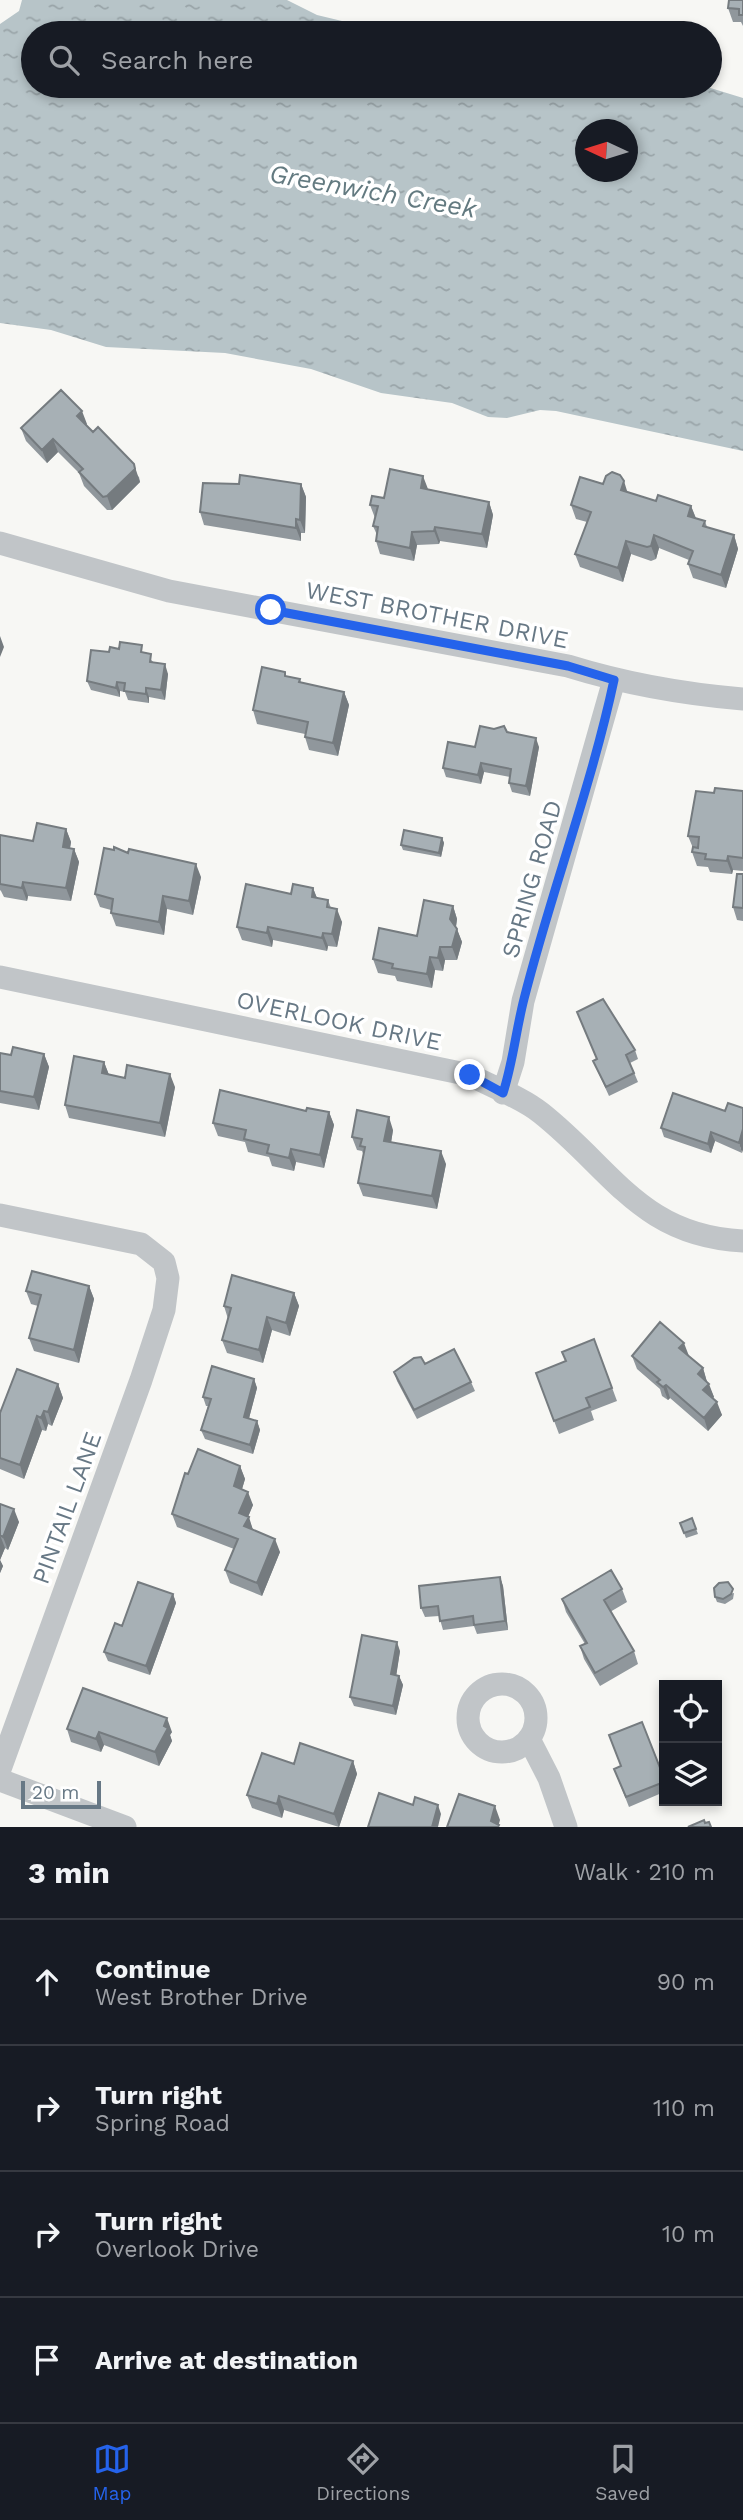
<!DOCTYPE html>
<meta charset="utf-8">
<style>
body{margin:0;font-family:"Work Sans",sans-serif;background:#20242c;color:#f1f3f6}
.controls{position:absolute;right:21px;bottom:21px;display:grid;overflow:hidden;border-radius:0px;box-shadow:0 4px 10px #0003}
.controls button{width:63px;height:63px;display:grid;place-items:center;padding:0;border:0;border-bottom:2px solid #363941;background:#171b24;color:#f1f3f6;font:35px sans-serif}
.compass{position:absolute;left:575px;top:119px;width:63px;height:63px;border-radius:50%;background:#171b24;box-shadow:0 4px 10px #0003;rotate:274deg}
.scale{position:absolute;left:21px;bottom:18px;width:80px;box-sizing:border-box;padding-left:7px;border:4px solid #677885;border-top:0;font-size:19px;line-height:24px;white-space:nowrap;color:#677885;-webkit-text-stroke:5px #fff;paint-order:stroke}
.stop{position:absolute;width:21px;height:21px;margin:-16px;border:5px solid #2563eb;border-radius:50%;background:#fff}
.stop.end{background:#2563eb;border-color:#fff;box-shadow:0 2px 7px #0008}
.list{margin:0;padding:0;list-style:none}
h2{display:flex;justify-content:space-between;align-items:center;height:91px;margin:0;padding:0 28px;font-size:30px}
h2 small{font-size:23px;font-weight:400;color:#9ea1a6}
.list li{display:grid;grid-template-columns:46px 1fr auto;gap:21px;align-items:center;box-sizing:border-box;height:126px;padding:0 28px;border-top:2px solid #363941}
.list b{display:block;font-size:26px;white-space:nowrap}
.list p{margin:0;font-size:23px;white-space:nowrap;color:#9ea1a6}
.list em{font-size:23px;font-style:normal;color:#9ea1a6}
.icon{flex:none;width:38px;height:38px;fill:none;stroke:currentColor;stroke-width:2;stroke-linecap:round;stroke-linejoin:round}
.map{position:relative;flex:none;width:743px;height:1827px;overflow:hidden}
.search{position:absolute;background:#171b24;box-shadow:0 4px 10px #0003;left:21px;right:21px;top:21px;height:77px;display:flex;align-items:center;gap:18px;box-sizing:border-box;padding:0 24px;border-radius:38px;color:#9ea1a6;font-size:26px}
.sheet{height:595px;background:#171b24}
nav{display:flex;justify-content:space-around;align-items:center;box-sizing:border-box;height:98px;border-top:2px solid #363941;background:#171b24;font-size:19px;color:#9ea1a6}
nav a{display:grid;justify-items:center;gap:4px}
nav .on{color:#2563eb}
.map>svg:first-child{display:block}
.water{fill:url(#water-ripples);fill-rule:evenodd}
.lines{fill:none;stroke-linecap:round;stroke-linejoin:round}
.minor{stroke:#c1c5c8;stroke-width:23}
.wall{fill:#90979c}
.shaded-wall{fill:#757b7f}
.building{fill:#a7b0b5;stroke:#757b7f;stroke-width:2}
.route{stroke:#2563eb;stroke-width:9}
.labels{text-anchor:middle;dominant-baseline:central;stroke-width:7;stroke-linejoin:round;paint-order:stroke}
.street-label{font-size:24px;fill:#677885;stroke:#fff}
.water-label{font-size:26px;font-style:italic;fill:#637a80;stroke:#fff}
</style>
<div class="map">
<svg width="743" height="1827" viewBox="0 0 743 1827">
<defs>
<pattern id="water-ripples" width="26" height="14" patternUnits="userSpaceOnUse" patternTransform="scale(1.75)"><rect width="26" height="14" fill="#b7c4c8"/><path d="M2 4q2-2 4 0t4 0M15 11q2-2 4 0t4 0" fill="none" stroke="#99a4a8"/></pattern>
</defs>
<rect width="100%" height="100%" fill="#f7f7f4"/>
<path class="water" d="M 22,0 L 287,0 L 317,15 L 392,33 L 33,33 L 33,86 L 704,86 L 743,98 L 743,451 L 556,411 L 540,410 L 507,418 L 488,417 L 452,403 L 381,393 L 311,369 L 225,353 L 106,347 L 51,330 L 0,323 L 0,24 L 19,11 ZM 586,130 L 628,130 L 628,172 L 586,172 Z"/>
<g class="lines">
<path class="minor" d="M 0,543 L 169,591 L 568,666 C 626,684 683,694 743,699
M 0,977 L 470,1075 C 492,1087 521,1097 541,1113 C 613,1170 641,1236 743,1241
M 503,1093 L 513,1062 L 523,1001 L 614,680
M 0,1215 L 141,1244 L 164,1262 L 168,1278 L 164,1310 L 141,1380 L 0,1769
M468 1718a34 34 0 1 1 68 0a34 34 0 1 1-68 0Z
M 529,1739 L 549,1778 L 566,1827
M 0,1780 L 125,1827"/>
</g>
<path class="wall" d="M 743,0 L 743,26 L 741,22 L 733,22 L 728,8 Z
M 87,424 L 86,425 L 139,477 L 140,482 L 112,510 L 107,510 L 84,486 L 79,473 L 58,452 L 47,463 L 26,441 L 21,428 Z
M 301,484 L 306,497 L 305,533 L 301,533 L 301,541 L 204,525 L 200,512 Z
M 428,489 L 489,502 L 493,515 L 487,548 L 440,541 L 439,544 L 417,545 L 414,561 L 380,554 L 376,541 L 377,535 L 373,526 L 375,518 L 370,505 L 384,498 Z
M 628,492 L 656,501 L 691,506 L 696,518 L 705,521 L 707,527 L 734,535 L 738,549 L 726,588 L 693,578 L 688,564 L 689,560 L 659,548 L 656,559 L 651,561 L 631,554 L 623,582 L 580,567 L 575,554 L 587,522 L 576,519 L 571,505 Z
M 109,652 L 145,653 L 154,663 L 168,674 L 165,700 L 149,697 L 149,703 L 128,700 L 125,692 L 120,691 L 120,697 L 91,690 L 87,681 Z
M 287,677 L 300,679 L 301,683 L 344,692 L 349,705 L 338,756 L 309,750 L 305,737 L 305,734 L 257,724 L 253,710 Z
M 507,732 L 539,747 L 530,796 L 512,792 L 509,783 L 510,777 L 484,772 L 481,784 L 446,777 L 443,768 L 475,747 Z
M 743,791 L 743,871 L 733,870 L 732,874 L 710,872 L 708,867 L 697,866 L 692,852 L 693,848 L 688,836 L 714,793 Z
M 66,829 L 71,842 L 70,848 L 74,849 L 79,862 L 71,901 L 28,896 L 27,901 L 4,897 L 1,891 L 0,890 L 0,835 L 33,841 Z
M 442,838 L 444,843 L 441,857 L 403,850 L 401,845 Z
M 128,853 L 201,877 L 193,915 L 167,909 L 164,935 L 116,926 L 111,913 L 111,910 L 100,907 L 95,894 Z
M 743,874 L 743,921 L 737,920 L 733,907 Z
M 313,888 L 317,898 L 328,900 L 331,908 L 342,922 L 337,947 L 328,946 L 327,951 L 273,940 L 272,947 L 242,940 L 237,927 L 291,894 Z
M 453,906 L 457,919 L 456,927 L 462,942 L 457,960 L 445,960 L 443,971 L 435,970 L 432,988 L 397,981 L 395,976 L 378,973 L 373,959 L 417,936 Z
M 635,1050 L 638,1059 L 630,1063 L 638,1082 L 609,1096 L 593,1061 Z
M 0,1053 L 11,1055 L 44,1054 L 49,1067 L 39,1110 L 0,1103 Z
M 104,1062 L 109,1075 L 175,1087 L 165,1137 L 69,1118 L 65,1105 Z
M 728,1103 L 742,1153 L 715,1141 L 711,1153 L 664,1137 L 661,1128 L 725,1111 Z
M 306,1111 L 329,1112 L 334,1125 L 324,1168 L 296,1162 L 294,1171 L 272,1166 L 269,1157 L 248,1152 L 245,1142 L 218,1136 L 213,1123 Z
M 393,1130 L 391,1143 L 446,1164 L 437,1209 L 363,1196 L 358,1183 L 364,1156 L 362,1151 L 357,1150 L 352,1137 Z
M 89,1286 L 94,1299 L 79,1363 L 34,1351 L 29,1338 L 38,1306 L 31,1304 L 26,1291 Z
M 294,1293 L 299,1306 L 290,1336 L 272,1330 L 263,1363 L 227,1353 L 222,1340 L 228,1319 L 224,1306 Z
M 594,1339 L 617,1401 L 591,1411 L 594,1420 L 559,1434 L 536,1373 L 565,1362 Z
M 632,1356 L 689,1356 L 703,1368 L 707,1382 L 714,1397 L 713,1398 L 722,1415 L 708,1431 L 670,1398 L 668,1400 L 662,1396 L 660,1389 L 637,1369 Z
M 425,1364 L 471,1382 L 475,1391 L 417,1419 L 397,1381 L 394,1372 Z
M 254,1379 L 257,1388 L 249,1418 L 257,1421 L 260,1430 L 253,1454 L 205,1439 L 201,1430 L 208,1406 L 206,1406 L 203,1397 Z
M 58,1384 L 63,1398 L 52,1426 L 48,1424 L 46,1431 L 42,1430 L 24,1479 L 0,1469 L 0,1413 Z
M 240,1466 L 245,1479 L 242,1489 L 253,1505 L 248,1517 L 253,1530 L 280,1552 L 262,1596 L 230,1583 L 225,1570 L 234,1549 L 177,1527 L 172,1514 L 188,1474 Z
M 0,1504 L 19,1522 L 8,1550 L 5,1548 L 0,1560 L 3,1566 L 0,1573 Z
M 692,1518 L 698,1534 L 686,1538 L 680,1523 Z
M 500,1577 L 503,1586 L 508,1630 L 477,1634 L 474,1626 L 443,1630 L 439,1616 L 425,1617 L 421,1608 Z
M 622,1589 L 627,1602 L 610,1612 L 634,1651 L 638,1664 L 600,1686 L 584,1659 L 580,1646 L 585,1644 L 566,1612 L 562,1599 Z
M 734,1593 L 733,1599 L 725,1604 L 717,1602 L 715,1597 Z
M 173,1594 L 176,1603 L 150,1675 L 108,1661 L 104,1652 L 122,1626 Z
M 400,1651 L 396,1675 L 399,1676 L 403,1685 L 396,1715 L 354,1706 L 350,1697 Z
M 67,1729 L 172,1732 L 170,1735 L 172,1741 L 159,1766 L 104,1745 L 101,1752 L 71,1742 Z
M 353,1761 L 357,1774 L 339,1827 L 284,1810 L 282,1818 L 252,1808 L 247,1795 L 294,1764 Z
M 621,1766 L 664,1778 L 664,1792 L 629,1807 L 614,1769 Z"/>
<path class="shaded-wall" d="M 82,411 L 87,424 L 82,429 L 77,416 Z
M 53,439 L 58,452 L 47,463 L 42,450 Z
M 134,464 L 140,482 L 112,510 L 107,496 Z
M 423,476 L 428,489 L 421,488 Z
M 624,481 L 628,494 L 621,490 Z
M 301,484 L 306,497 L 305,533 L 300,520 Z
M 489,502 L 493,515 L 487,548 L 482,534 Z
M 691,506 L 696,519 L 688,516 Z
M 296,519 L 301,533 L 301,541 L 296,528 Z
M 435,527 L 440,541 L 439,544 L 434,531 Z
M 412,532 L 417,545 L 414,561 L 410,548 Z
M 654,535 L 659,548 L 656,559 L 651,546 Z
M 734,535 L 738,549 L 726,588 L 721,575 Z
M 626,541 L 631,554 L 623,582 L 618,568 Z
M 0,636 L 4,647 L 0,657 Z
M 165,664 L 168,674 L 165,700 L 161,690 Z
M 117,682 L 120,691 L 120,697 L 116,688 Z
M 146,688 L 149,697 L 149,703 L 146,694 Z
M 344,692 L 349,705 L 338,756 L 333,743 Z
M 536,738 L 539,747 L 530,796 L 526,786 Z
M 481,763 L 484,772 L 481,784 L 478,775 Z
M 66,829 L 71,842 L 68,860 L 63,847 Z
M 442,838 L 444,843 L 441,857 L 439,853 Z
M 74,849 L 79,862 L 71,901 L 66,888 Z
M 728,856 L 733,870 L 732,874 L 727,861 Z
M 196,864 L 201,877 L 193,915 L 189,901 Z
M 23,882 L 28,896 L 27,901 L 22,888 Z
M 313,888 L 318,901 L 312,897 Z
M 163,896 L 167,909 L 164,935 L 159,922 Z
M 453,906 L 457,919 L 455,933 L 450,919 Z
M 337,909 L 342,922 L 337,947 L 332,934 Z
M 268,927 L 273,940 L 272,947 L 267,933 Z
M 457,929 L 462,942 L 457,960 L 452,947 Z
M 323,933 L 328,946 L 327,951 L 322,938 Z
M 440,947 L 445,960 L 443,971 L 438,958 Z
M 430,957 L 435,970 L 432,988 L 427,974 Z
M 44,1054 L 49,1067 L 39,1110 L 34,1097 Z
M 104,1062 L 109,1075 L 102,1073 Z
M 170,1074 L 175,1087 L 165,1137 L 160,1123 Z
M 329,1112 L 334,1125 L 324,1168 L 320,1155 Z
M 389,1117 L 393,1130 L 389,1155 L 384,1141 Z
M 743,1129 L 743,1150 L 742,1153 L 739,1143 Z
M 711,1132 L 715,1141 L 711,1153 L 708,1144 Z
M 291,1149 L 296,1162 L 294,1171 L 289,1158 Z
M 441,1151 L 446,1164 L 437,1209 L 432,1196 Z
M 89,1286 L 94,1299 L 79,1363 L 74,1350 Z
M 294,1293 L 299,1306 L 290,1336 L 286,1323 Z
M 267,1317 L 272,1330 L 263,1363 L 259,1350 Z
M 684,1343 L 689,1356 L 684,1362 L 679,1348 Z
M 703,1368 L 707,1382 L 703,1387 L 698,1374 Z
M 254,1379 L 257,1388 L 247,1426 L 244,1417 Z
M 58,1384 L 63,1398 L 52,1426 L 48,1412 Z
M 709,1384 L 714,1397 L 708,1403 L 703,1390 Z
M 666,1385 L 670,1398 L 668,1400 L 663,1387 Z
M 717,1402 L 722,1415 L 708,1431 L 704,1418 Z
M 44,1411 L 48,1424 L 46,1431 L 41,1418 Z
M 37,1416 L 42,1430 L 24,1479 L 20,1465 Z
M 257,1421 L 260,1430 L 253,1454 L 250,1445 Z
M 240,1466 L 245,1479 L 239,1499 L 234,1486 Z
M 248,1492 L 253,1505 L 244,1526 L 239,1513 Z
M 14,1509 L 19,1522 L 8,1550 L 3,1537 Z
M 249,1517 L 253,1530 L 244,1526 Z
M 0,1535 L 5,1548 L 0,1560 L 3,1566 L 0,1573 Z
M 275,1539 L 280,1552 L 262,1596 L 257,1583 Z
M 500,1577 L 503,1586 L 508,1630 L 505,1621 Z
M 173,1594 L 176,1603 L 150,1675 L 146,1666 Z
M 397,1642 L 400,1651 L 395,1684 L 391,1674 Z
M 399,1676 L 403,1685 L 396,1715 L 393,1706 Z
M 167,1718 L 172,1732 L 170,1735 L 172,1741 L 159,1766 L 155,1752 Z
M 99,1732 L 104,1745 L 101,1752 L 96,1739 Z
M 353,1761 L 357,1774 L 339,1827 L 334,1814 Z
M 279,1796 L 284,1810 L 282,1818 L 277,1804 Z
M 438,1805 L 441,1814 L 438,1827 L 432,1827 Z
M 495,1806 L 500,1820 L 498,1827 L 491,1821 Z"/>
<path class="building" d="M 729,0 L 743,0 L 743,15 L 739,15 L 739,9 L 728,8 Z
M 61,390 L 82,411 L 77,416 L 93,432 L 98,427 L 134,464 L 135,469 L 107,496 L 103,497 L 79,472 L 83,469 L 53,439 L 42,450 L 21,428 Z
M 390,469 L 423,476 L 421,488 L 489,502 L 482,534 L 435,527 L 434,531 L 412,532 L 410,548 L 376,541 L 378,527 L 373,526 L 378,506 L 370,505 L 372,496 L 384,498 Z
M 612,472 L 620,475 L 624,481 L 621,490 L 656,501 L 658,495 L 691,506 L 688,516 L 705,521 L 703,526 L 734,535 L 721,575 L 688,564 L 693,551 L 654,535 L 651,546 L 647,547 L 626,541 L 618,568 L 575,554 L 591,512 L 571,505 L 580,477 L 603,484 L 606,476 Z
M 240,475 L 301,484 L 300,520 L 296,519 L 296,528 L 200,512 L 203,483 L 239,484 Z
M 120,642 L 142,645 L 141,652 L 151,654 L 150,662 L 165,664 L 161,690 L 146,688 L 146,694 L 124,691 L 125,683 L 117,682 L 116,688 L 87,681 L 91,650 L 109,652 L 110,647 L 119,649 Z
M 262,667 L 285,672 L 285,676 L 300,679 L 299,682 L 344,692 L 333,743 L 305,737 L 308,722 L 253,710 Z
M 480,726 L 494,729 L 504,726 L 507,732 L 536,738 L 526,786 L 509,783 L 511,769 L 481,763 L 478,775 L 443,768 L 448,742 L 475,747 Z
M 715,788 L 743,791 L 743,858 L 728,856 L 727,861 L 705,859 L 706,854 L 692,852 L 693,847 L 698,848 L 699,837 L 688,836 L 696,791 L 714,793 Z
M 37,823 L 66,829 L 63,847 L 74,849 L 66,888 L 23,882 L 22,888 L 0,884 L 0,835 L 33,841 Z
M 404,830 L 442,838 L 439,853 L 401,845 Z
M 114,847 L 128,853 L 129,849 L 196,864 L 189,901 L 163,896 L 159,922 L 111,913 L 113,899 L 95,894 L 104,848 L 114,850 Z
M 737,874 L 743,874 L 743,908 L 733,907 Z
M 246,884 L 291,894 L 293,884 L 313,888 L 312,897 L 328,900 L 327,907 L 337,909 L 332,934 L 323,933 L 322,938 L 268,927 L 267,933 L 237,927 Z
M 424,900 L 453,906 L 450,919 L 457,929 L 452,947 L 440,947 L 438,958 L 430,957 L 427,974 L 392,968 L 393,964 L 373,959 L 379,928 L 417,936 Z
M 603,999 L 635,1050 L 626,1055 L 634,1073 L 606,1087 L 593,1061 L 597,1059 L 577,1012 Z
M 13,1047 L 44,1054 L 34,1097 L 0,1091 L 0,1053 L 11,1055 Z
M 74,1056 L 104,1062 L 102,1073 L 125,1078 L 127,1065 L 170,1074 L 160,1123 L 65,1105 Z
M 220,1090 L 306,1111 L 307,1108 L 329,1112 L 320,1155 L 291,1149 L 289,1158 L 267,1153 L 269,1145 L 244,1139 L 246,1130 L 213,1123 Z
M 673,1093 L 725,1111 L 728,1103 L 743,1108 L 743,1129 L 739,1143 L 711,1132 L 708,1144 L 661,1128 Z
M 357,1110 L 389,1117 L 384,1141 L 441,1151 L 432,1196 L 358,1183 L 365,1147 L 360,1146 L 362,1139 L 352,1137 Z
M 32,1271 L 89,1286 L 74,1350 L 29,1338 L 41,1295 L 26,1291 Z
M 232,1275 L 294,1293 L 286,1323 L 267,1317 L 259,1350 L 222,1340 L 231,1308 L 224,1306 Z
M 660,1322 L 684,1343 L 679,1348 L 703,1368 L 698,1374 L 709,1384 L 703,1390 L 717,1402 L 704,1418 L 666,1385 L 663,1387 L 657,1382 L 660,1380 L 632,1356 Z
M 594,1339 L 612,1388 L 586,1398 L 590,1407 L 554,1421 L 536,1373 L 566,1361 L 562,1352 Z
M 454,1349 L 471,1382 L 414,1410 L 394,1372 L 414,1358 L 421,1357 L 425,1364 Z
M 212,1366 L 254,1379 L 244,1417 L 257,1421 L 250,1445 L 201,1430 L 211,1399 L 203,1397 Z
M 17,1369 L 58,1384 L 48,1412 L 44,1411 L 41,1418 L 37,1416 L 20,1465 L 0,1458 L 0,1413 Z
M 198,1449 L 240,1466 L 234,1486 L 248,1492 L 239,1513 L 249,1517 L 244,1526 L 275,1539 L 257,1583 L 225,1570 L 238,1539 L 172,1514 L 185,1473 L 188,1474 Z
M 0,1504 L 14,1509 L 3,1537 L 0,1535 Z
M 692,1518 L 696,1529 L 684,1533 L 680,1523 Z
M 611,1570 L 622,1589 L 604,1600 L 634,1651 L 595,1673 L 580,1646 L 587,1643 L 562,1599 Z
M 500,1577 L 505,1621 L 474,1625 L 473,1616 L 440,1621 L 438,1606 L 421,1608 L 419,1586 Z
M 138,1582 L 173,1594 L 146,1666 L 104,1652 L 115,1623 L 122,1626 Z
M 728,1582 L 733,1589 L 731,1594 L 723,1599 L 715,1597 L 714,1588 L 719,1583 Z
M 362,1635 L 397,1642 L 391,1674 L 399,1676 L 393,1706 L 350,1697 Z
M 83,1688 L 167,1718 L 164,1726 L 168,1728 L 155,1752 L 99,1732 L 96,1739 L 67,1729 Z
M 642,1722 L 664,1778 L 664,1782 L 626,1797 L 614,1769 L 621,1766 L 609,1735 Z
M 300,1743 L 353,1761 L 334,1814 L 279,1796 L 277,1804 L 247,1795 L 262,1753 L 294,1764 Z
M 379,1793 L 413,1805 L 415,1797 L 438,1805 L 432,1827 L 368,1827 Z
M 459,1794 L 495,1806 L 491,1821 L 499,1825 L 498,1827 L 447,1827 Z
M 704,1820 L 705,1823 L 709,1822 L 711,1827 L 688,1827 Z"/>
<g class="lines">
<path class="route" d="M 271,610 L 568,666 L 614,680 C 591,788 551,892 524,999 C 516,1030 513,1062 503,1093 L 470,1075"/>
</g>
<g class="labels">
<g class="street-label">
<text transform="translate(437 615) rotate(11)">WEST BROTHER DRIVE</text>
<text transform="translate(532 879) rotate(-74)">SPRING ROAD</text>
<text transform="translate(339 1021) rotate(12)">OVERLOOK DRIVE</text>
<text transform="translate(67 1508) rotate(-70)">PINTAIL LANE</text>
</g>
<g class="water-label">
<text transform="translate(373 191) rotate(10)">Greenwich Creek</text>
</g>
</g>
</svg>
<div class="controls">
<button><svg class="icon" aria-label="locate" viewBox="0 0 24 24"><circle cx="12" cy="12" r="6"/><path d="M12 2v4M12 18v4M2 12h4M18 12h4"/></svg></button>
<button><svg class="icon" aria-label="layers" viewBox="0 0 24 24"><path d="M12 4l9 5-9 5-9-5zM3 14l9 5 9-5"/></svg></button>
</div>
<svg class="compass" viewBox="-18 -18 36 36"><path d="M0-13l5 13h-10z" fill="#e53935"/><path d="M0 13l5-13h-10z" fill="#9ea1a6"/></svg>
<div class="scale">20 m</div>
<div class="stop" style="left:271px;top:610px"></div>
<div class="stop end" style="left:470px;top:1075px"></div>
<div class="search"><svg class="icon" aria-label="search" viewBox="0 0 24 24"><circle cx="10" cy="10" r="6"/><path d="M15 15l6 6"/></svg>Search here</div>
</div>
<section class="sheet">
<h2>3 min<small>Walk · 210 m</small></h2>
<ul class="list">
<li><svg class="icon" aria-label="ahead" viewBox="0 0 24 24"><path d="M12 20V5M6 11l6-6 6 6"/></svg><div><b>Continue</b><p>West Brother Drive</p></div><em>90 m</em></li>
<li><svg class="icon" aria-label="right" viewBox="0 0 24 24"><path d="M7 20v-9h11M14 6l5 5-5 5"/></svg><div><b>Turn right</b><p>Spring Road</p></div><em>110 m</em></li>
<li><svg class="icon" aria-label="right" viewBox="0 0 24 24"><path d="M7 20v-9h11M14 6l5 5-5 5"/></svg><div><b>Turn right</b><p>Overlook Drive</p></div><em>10 m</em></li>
<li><svg class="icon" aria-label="arrive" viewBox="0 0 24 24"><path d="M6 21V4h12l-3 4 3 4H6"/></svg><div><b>Arrive at destination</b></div></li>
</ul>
</section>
<nav>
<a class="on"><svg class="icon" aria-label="map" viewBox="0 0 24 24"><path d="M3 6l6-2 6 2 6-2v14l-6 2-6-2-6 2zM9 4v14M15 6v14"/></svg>Map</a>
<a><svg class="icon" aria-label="directions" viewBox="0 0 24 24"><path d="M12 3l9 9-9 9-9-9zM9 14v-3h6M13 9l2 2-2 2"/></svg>Directions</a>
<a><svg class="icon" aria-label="saved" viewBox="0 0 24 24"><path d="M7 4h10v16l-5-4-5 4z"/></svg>Saved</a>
</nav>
